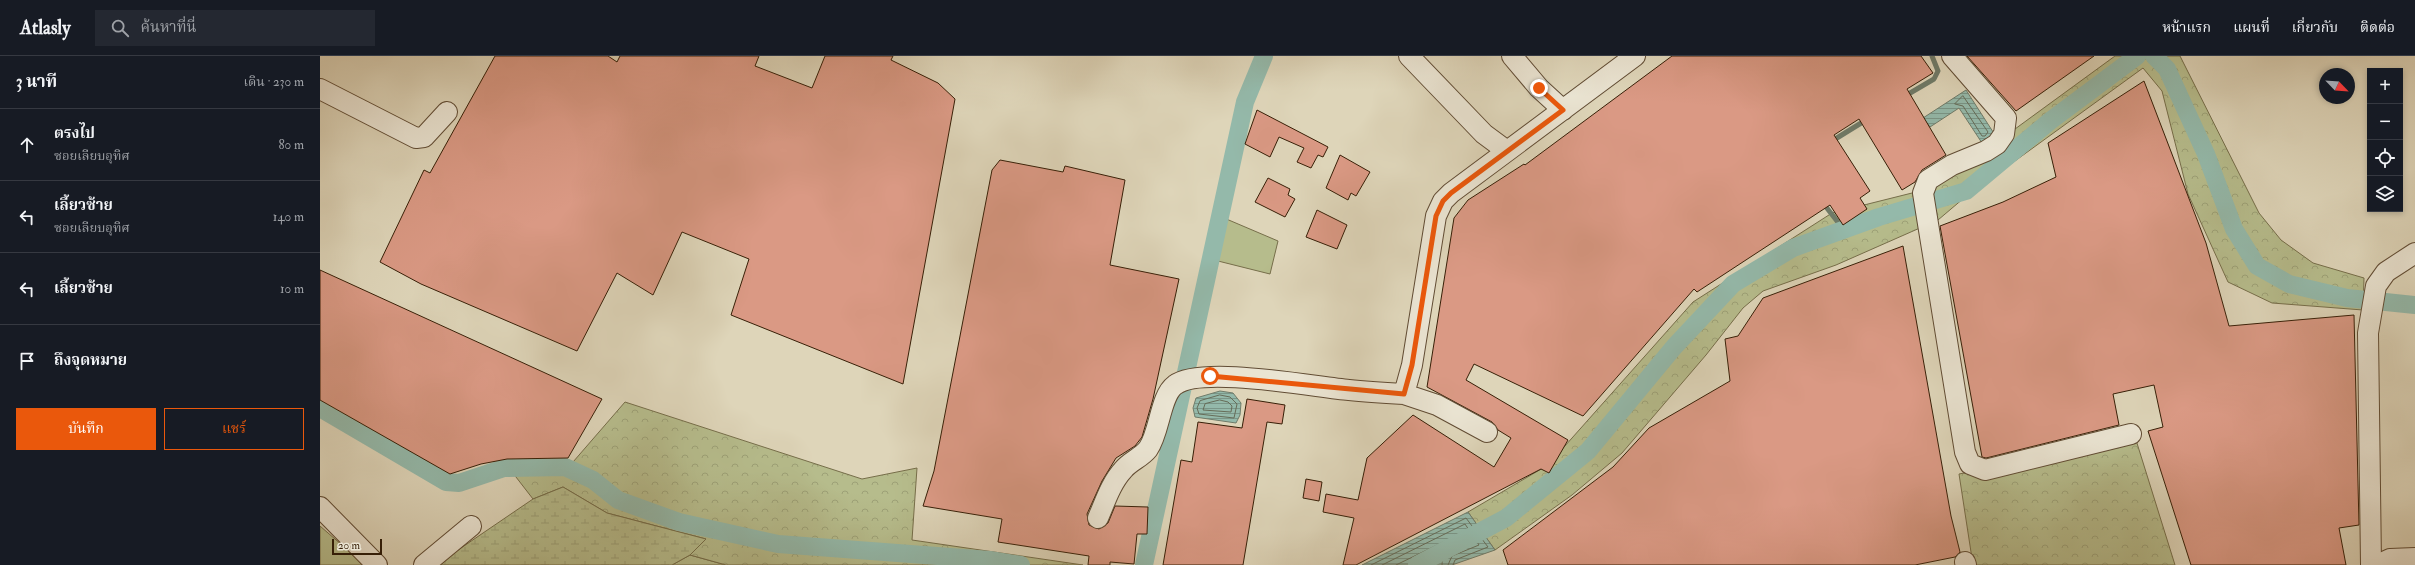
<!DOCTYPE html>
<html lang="th">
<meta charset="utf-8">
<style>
body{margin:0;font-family:"IM FELL Double Pica","Noto Serif Thai",serif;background:#242831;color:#f1f3f6}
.controls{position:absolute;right:12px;top:12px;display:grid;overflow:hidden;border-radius:0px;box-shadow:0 2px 6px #0003}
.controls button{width:36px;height:36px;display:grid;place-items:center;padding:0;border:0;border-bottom:1px solid #363941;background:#171b24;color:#f1f3f6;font:20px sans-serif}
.compass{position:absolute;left:1999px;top:12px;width:36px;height:36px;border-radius:50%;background:#171b24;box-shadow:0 2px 6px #0003;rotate:115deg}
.scale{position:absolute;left:12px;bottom:10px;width:50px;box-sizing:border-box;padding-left:4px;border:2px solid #371f07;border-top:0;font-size:11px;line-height:14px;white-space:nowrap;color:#371f07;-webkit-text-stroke:3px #eae4d2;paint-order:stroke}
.stop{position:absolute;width:12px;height:12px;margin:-9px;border:3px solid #ea580c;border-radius:50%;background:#fff}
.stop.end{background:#ea580c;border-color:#fff;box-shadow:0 1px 4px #0008}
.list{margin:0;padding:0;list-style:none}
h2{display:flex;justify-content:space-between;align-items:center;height:52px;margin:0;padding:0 16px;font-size:17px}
h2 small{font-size:13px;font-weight:400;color:#9ea1a6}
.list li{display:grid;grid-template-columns:26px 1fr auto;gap:12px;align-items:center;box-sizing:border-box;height:72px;padding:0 16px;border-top:1px solid #363941}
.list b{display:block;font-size:15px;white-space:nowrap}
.list p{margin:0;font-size:13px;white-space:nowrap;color:#9ea1a6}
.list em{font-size:13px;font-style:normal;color:#9ea1a6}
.actions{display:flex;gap:8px;padding:12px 16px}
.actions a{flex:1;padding:9px 0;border:1px solid #ea580c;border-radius:0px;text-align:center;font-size:14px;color:#ea580c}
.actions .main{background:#ea580c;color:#fff}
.icon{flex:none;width:22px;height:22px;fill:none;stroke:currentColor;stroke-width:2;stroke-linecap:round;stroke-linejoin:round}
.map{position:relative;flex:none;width:2095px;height:509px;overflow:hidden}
header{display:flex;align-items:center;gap:24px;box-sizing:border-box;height:56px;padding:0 20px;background:#171b24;border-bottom:1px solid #363941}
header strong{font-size:19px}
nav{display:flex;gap:22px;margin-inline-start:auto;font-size:14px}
.search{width:280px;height:36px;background:#242831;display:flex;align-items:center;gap:10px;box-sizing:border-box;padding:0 14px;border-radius:0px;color:#9ea1a6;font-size:15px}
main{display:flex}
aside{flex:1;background:#171b24}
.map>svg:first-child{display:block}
.green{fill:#b6bc8c;stroke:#766e4a}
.forest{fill:url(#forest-crowns);stroke:#766e4a}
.wetland{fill:url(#wetland-marsh);stroke:#766e4a}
.water{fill:url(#water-rules);stroke:#6f7b69}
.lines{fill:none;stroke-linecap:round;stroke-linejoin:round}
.shore{stroke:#666c58;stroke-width:1}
.stream{stroke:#6f7b69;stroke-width:5}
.canal{stroke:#94b9aa;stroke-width:18}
.building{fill:#da9984;stroke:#371f07}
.minor-casing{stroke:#614c34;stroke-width:22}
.minor{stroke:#eae4d2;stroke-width:20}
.route{stroke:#ea580c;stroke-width:5}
</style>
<header>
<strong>Atlasly</strong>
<div class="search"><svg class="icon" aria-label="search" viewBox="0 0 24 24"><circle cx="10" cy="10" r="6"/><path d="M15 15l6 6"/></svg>ค้นหาที่นี่</div>
<nav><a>หน้าแรก</a><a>แผนที่</a><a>เกี่ยวกับ</a><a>ติดต่อ</a></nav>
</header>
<main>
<aside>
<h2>3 นาที<small>เดิน · 230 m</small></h2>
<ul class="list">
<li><svg class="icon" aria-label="ahead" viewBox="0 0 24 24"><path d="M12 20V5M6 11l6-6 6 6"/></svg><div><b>ตรงไป</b><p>ซอยเลียบอุทิศ</p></div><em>80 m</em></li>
<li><svg class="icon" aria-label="left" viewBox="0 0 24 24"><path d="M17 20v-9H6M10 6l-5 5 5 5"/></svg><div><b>เลี้ยวซ้าย</b><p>ซอยเลียบอุทิศ</p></div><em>140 m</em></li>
<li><svg class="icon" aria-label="left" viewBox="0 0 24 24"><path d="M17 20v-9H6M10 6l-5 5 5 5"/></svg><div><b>เลี้ยวซ้าย</b></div><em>10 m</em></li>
<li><svg class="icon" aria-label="arrive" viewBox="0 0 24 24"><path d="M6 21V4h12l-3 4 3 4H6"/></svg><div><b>ถึงจุดหมาย</b></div></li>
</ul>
<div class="actions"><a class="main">บันทึก</a><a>แชร์</a></div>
</aside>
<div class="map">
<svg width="2095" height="509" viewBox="0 0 2095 509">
<defs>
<pattern id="forest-crowns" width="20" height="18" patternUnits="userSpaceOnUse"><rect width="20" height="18" fill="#b6bc8c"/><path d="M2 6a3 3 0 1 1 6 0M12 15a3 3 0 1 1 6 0" fill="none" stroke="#9da177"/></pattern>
<pattern id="wetland-marsh" width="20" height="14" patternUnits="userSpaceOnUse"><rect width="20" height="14" fill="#b6bc8c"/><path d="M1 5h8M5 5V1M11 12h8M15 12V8" fill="none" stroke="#9da177"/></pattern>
<pattern id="water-rules" width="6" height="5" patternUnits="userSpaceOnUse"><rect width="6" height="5" fill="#94b9aa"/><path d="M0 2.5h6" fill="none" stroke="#7a9688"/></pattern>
</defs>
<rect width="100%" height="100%" fill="#ded5b9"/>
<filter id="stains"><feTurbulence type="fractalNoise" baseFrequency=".005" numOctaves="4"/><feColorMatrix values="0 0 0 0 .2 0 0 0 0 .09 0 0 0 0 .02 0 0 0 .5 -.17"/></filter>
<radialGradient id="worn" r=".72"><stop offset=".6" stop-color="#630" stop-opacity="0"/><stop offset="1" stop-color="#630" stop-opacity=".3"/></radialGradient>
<path class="green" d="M 904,162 L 958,185 L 950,218 L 898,205 Z
M 0,470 L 38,503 L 42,509 L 0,509 Z
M 370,499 L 406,509 L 352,509 Z"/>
<path class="forest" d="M 1795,0 L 1860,0 L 1939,157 L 1961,184 L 1993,207 L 2044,222 L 2043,254 L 1952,247 L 1908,226 L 1868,138 L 1842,35 L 1823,12 L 1644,142 L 1618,164 L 1516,209 L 1443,235 L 1423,252 L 1386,299 L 1302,397 L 1252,439 L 1175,494 L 1148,456 L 1228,409 L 1373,246 L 1512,157 L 1592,137 L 1630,117 L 1695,73 Z
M 305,346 L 542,423 L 597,412 L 592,484 L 763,509 L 406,509 L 370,499 L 386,483 L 287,457 L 243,431 L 213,443 L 189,412 L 253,406 Z
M 1816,384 L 1855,509 L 1653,509 L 1639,418 Z"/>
<path class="wetland" d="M 243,431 L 287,457 L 386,483 L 370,499 L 352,509 L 116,509 L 213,443 Z"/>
<path class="water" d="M 1646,34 L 1675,79 L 1662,87 L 1639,52 L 1610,71 L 1603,62 Z
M 900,335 L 913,337 L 921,347 L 920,359 L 916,367 L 875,361 L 873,352 L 876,342 Z
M 1148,456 L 1175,494 L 1132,509 L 1042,509 Z"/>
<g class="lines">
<path class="shore" d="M 1643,40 L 1668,76 L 1665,80 L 1662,80 L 1643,50 L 1635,48 Z
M 900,339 L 910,341 L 917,348 L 914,362 L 879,358 L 877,352 L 880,345 Z
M 900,344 L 908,346 L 912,350 L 911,356 L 883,354 L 885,348 Z
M 1051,509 L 1146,462 L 1168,491 L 1135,504 L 1133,509
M 1062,509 L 1145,468 L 1159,489 L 1132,500 L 1128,509
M 1076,509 L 1144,476 L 1150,486 C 1138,492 1122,492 1122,509"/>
<path class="stream" d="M 1585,40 L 1614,23 L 1618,15 L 1612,0
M 1512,85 L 1546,64
M 1503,147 L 1524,174"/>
<path class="canal" d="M 1834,0 L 1847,13 L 1886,98 L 1914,173 L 1937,210 L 1969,228 L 2027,242 L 2095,249
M 0,352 L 126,426 L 139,427 L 184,412 L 245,411 L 273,424 L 298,444 L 359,466 L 458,488 L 670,504 L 701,509
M 824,509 L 925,46 L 944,0
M 1097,509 L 1186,462 L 1268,395 L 1354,291 L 1413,228 L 1473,192 L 1559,161 L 1646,135 L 1730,65 L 1817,0"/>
</g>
<path class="building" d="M 175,0 L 288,0 L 297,6 L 300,0 L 439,0 L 435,10 L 492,32 L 505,0 L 573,0 L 571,4 L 618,27 L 635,43 L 583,328 L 411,259 L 429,203 L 362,176 L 333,239 L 297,217 L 257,295 L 101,228 L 60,206 L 104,114 L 110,117 Z
M 1352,0 L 1601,0 L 1613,17 L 1587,33 L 1626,99 L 1602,114 L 1595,126 L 1582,134 L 1539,63 L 1514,79 L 1550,135 L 1540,142 L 1547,153 L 1523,169 L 1510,149 L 1377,236 L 1374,233 L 1263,360 L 1154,308 L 1146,324 L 1248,384 L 1229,417 L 1221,413 L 1036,509 L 1023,509 L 1034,462 L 1003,456 L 1006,438 L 1038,444 L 1047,402 L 1093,359 L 1174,411 L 1191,382 L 1178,374 L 1172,366 L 1107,331 L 1134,162 L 1148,144 L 1204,108 L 1205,109 Z
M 1647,0 L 1774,0 L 1696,55 Z
M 1824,25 L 1886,187 L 1909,270 L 2034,259 L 2039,469 L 2019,472 L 2026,509 L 1871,509 L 1828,375 L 1843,371 L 1834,329 L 1793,338 L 1799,369 L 1666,402 L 1662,401 L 1620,170 L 1683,146 L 1736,121 L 1728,87 Z
M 937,54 L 1008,91 L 1003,101 L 998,99 L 991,112 L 977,106 L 984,92 L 959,81 L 950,101 L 925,88 Z
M 1020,99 L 1050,116 L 1036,140 L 1031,137 L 1028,144 L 1006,132 Z
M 680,104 L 743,116 L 745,110 L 805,124 L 790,209 L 859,223 L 833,343 L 822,381 L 815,390 L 796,402 L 782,425 L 767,458 L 769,469 L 779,473 L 788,467 L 795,450 L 828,451 L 827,478 L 817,478 L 814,508 L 790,506 L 790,509 L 768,509 L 769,500 L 678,486 L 682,463 L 603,450 L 614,415 L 672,114 Z
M 948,122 L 970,133 L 968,139 L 975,143 L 965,161 L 935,146 Z
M 997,154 L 1027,169 L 1017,193 L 986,181 Z
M 1583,190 L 1631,460 L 1640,496 L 1635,501 L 1595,509 L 1188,509 L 1183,494 L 1293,411 L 1329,372 L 1410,325 L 1405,283 L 1418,280 L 1443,242 Z
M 0,214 L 282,343 L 248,402 L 187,403 L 161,408 L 130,418 L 0,344 Z
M 927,343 L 965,349 L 962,368 L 947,366 L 923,509 L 843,509 L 861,404 L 872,406 L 878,366 L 922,372 Z
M 986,423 L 1002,426 L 999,445 L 983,442 Z"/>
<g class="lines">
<g class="minor-casing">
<path id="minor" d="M 1089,0 L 1164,78 L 1187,95
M 1192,0 L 1219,32 L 1243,54
M 1632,0 L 1686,62 L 1684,78 L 1677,88 L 1666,95 L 1632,109 L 1608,124 L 1603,137 L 1645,396 L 1650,408 L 1665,414 L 1811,378
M 0,33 L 96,82 L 104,81 L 127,56
M 1084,338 L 1117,349 L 1167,376
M 0,451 L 57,509
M 778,462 C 785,446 791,427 803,414 C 810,405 821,402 828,393 C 840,376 840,340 855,329 C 881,309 994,331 1029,334 C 1048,336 1066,337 1084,338 L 1092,309 L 1116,160 L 1123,145 L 1131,137 L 1315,0
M 1645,506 L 1646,509
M 104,509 L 151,470
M 2051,509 L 2048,277 L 2056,230 L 2066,216 L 2095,197
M 2057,509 L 2070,503 L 2095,502"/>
</g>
<use href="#minor" class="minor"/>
</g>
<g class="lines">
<path class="route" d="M 890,320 L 1084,338 L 1092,309 L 1116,160 L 1123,145 L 1131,137 L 1243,54 L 1219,32"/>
</g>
<rect width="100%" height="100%" filter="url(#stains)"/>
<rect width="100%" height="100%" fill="url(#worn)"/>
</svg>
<div class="controls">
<button>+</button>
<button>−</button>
<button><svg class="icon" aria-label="locate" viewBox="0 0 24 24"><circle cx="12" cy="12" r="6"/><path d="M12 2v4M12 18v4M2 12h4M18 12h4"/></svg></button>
<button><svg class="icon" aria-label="layers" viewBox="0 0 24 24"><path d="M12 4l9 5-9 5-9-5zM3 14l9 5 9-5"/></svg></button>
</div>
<svg class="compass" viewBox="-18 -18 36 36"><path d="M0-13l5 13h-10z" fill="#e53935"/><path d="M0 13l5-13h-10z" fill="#9ea1a6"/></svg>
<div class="scale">20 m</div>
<div class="stop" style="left:890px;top:320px"></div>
<div class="stop end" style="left:1219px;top:32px"></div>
</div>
</main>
